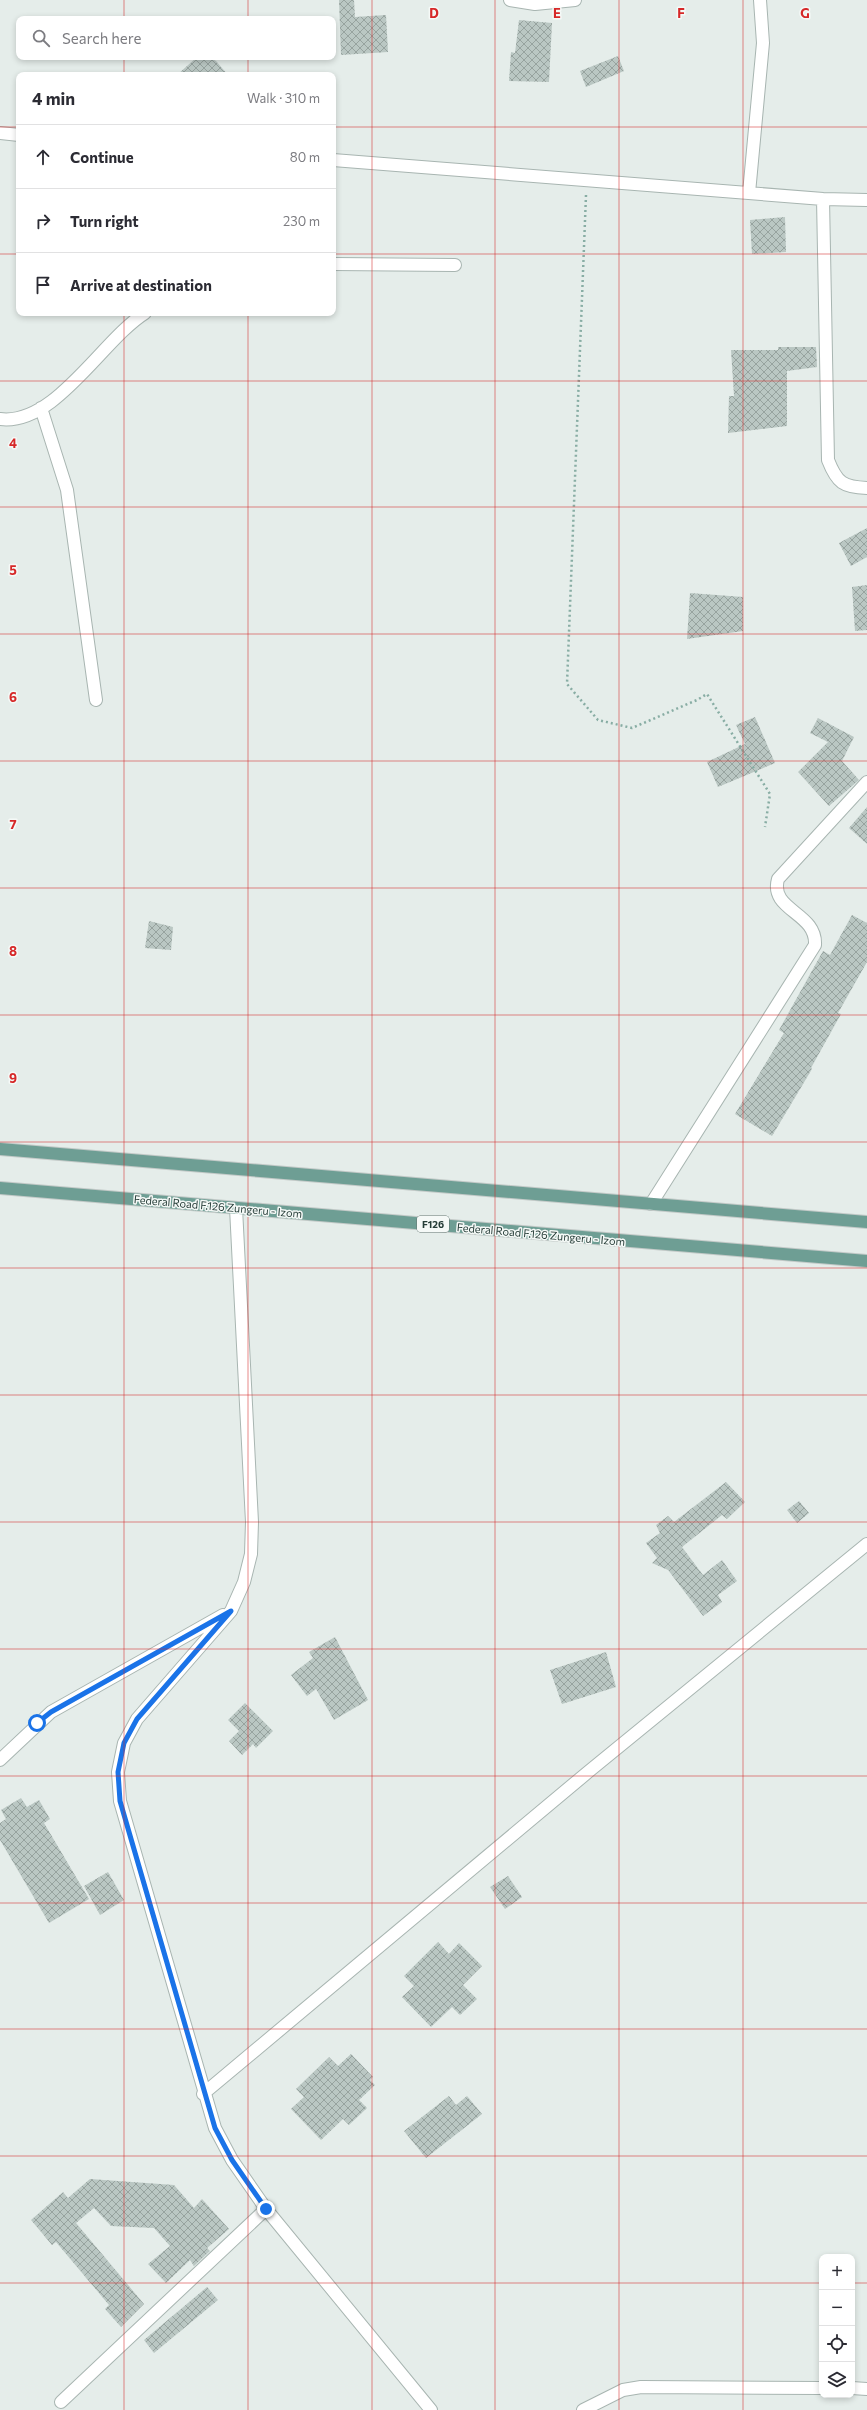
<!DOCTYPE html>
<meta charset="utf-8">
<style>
body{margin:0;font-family:Commissioner,sans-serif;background:#f7f7f7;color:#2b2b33}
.controls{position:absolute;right:12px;bottom:12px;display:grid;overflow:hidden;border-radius:8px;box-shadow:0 2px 6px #0003}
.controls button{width:36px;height:36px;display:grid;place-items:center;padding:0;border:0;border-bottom:1px solid #e1e1e2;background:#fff;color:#2b2b33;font:20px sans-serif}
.stop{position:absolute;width:12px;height:12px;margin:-9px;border:3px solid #1a73e8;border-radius:50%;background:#fff}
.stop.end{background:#1a73e8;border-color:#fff;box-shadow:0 1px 4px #0008}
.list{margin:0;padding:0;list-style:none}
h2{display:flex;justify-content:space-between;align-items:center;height:52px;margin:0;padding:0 16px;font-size:17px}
h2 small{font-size:13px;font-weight:400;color:#7c7c81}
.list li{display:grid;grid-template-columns:26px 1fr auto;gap:12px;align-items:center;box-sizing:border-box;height:64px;padding:0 16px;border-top:1px solid #e1e1e2}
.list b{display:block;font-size:15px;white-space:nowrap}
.list em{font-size:13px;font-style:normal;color:#7c7c81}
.icon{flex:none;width:22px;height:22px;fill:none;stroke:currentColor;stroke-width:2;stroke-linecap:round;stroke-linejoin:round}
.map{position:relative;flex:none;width:867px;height:2410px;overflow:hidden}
.search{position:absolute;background:#fff;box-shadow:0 2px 6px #0003;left:16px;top:16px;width:320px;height:44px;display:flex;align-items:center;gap:10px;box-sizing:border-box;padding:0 14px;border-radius:8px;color:#7c7c81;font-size:15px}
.panel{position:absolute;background:#fff;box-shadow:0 2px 6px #0003;left:16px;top:72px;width:320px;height:244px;border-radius:8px}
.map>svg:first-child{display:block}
.building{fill:url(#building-cross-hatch)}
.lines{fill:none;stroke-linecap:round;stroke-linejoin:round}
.minor-casing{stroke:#a8b5b1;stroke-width:14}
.major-casing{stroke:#c2c9c7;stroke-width:14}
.path{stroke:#88ada4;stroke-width:2.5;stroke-dasharray:2 3;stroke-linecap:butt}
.minor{stroke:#fff;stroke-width:12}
.major{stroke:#6e9e94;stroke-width:12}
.route{stroke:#1a73e8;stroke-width:5}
.grid{fill:none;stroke:#d62828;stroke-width:1;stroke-opacity:0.55}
.labels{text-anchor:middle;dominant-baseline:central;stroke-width:3;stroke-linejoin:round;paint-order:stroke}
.shield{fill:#f5f9f7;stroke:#647571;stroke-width:1}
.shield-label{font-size:10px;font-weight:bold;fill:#263d38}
.street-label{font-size:11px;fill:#263d38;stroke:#f5f9f7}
.grid-label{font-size:13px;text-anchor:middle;font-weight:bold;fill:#d62828;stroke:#f5f9f7;stroke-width:3;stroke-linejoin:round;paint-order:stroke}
</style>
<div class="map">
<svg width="867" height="2410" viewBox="0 0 867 2410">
<defs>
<pattern id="building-cross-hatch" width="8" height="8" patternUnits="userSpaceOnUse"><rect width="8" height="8" fill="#bac7c3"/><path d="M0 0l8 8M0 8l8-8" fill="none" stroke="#97a39f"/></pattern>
</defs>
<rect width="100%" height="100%" fill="#e5edea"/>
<path class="building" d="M 339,0 L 354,0 L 355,17 L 386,15 L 388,52 L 341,55 Z
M 519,20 L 552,23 L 549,82 L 509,81 L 511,52 L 515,53 Z
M 618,56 L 624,71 L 586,87 L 580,71 Z
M 197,57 L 209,57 L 216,61 L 228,75 L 177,75 Z
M 785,217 L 786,252 L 752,254 L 750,220 Z
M 778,347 L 816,347 L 817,367 L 787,371 L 787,426 L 728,433 L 729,396 L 734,396 L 731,350 L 778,350 Z
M 867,528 L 867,557 L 851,566 L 839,543 Z
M 867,585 L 867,630 L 855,631 L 852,587 Z
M 690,593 L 743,597 L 743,631 L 687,639 Z
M 755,717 L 775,763 L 718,787 L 707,762 L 745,744 L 736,725 Z
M 818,718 L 854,737 L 842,761 L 859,780 L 829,806 L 798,772 L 828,742 L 810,733 Z
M 867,807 L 867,844 L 849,828 Z
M 852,915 L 867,923 L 867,962 L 838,1013 L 841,1014 L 811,1068 L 812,1069 L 772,1136 L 735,1114 L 784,1033 L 779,1030 L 823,951 L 830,955 Z
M 149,921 L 173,927 L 171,950 L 145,948 Z
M 726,1482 L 745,1502 L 727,1519 L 722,1515 L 682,1547 L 703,1575 L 722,1560 L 737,1581 L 718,1595 L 722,1602 L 703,1616 L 668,1570 L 652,1563 L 657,1558 L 646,1543 L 660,1533 L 656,1525 L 668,1516 L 674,1522 Z
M 799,1501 L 809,1513 L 797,1523 L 787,1510 Z
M 335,1637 L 368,1700 L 334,1720 L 316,1689 L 307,1696 L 291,1675 L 313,1658 L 309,1652 Z
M 606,1652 L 616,1687 L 562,1704 L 550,1670 Z
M 245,1703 L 273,1731 L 256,1748 L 253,1744 L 242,1755 L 229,1741 L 239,1731 L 228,1720 Z
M 21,1798 L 27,1807 L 39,1800 L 50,1819 L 44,1823 L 89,1899 L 49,1923 L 0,1840 L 0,1823 L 6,1819 L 1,1810 Z
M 108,1872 L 124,1900 L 100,1915 L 84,1886 Z
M 508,1876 L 522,1897 L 505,1909 L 490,1887 Z
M 438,1942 L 449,1954 L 459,1943 L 482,1966 L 463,1985 L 477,1999 L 460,2015 L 452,2007 L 431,2027 L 402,1997 L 414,1986 L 404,1976 Z
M 351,2054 L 373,2077 L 370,2080 L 375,2085 L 359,2100 L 367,2108 L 349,2125 L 343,2119 L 321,2140 L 291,2109 L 304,2097 L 296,2089 L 329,2057 L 338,2066 Z
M 449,2096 L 456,2105 L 467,2096 L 482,2114 L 426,2158 L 404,2131 Z
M 90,2179 L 174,2185 L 194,2208 L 202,2199 L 229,2229 L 207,2248 L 210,2251 L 194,2266 L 190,2260 L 166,2283 L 148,2264 L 170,2246 L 154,2228 L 111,2226 L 94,2208 L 76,2223 L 144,2304 L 121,2327 L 105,2309 L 109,2305 L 56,2242 L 52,2245 L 31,2220 L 63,2192 L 68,2198 Z
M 207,2287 L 218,2300 L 154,2353 L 144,2340 Z"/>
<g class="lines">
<g class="minor-casing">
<path id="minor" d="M 510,0 L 535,4 L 575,0
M 0,133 L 19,135
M 333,160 L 823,199 L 867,200
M 749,193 L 763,43 L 760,0
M 823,199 L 828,460 C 837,483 843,487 867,488
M 333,264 L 455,265
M 41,408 L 67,490 L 96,700
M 0,419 C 55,426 102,340 145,313
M 651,1204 L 815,945 C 817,912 769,911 778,879 L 867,782
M 236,1208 L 252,1522 L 251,1554 L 244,1582 L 231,1611 L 137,1719 L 124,1743 L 118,1772 L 120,1801 L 215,2128 L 232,2160 L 266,2209 L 431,2410
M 0,1760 L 51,1712 L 223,1615
M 203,2094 L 588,1772 L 867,1544
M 852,2388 L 867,2389
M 61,2402 L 266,2209
M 583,2410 L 623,2390 L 641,2387 L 822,2388"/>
</g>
<g class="major-casing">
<path id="major" d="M 0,1149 L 867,1222
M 0,1188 L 867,1261"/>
</g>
<path class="path" d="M 586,195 L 567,684 L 598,720 L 632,728 L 697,700 L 707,694 L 770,794 L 765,827"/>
<use href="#minor" class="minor"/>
<use href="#major" class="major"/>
</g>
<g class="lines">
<path class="route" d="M 37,1723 L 51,1712 L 231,1611 L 137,1719 L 124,1743 L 118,1772 L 120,1801 L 215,2128 L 232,2160 L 266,2209"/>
</g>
<path class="grid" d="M 124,0 L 124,19M 248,0 L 248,19M 372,0 L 372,2410M 495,0 L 495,2410M 619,0 L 619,2410M 743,0 L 743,2410M 124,57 L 124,75M 248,57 L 248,75M 0,127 L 19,127M 333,127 L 867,127M 0,254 L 19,254M 333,254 L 867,254M 124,313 L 124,2410M 248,313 L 248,2410M 0,381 L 867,381M 0,507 L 867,507M 0,634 L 867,634M 0,761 L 867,761M 0,888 L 867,888M 0,1015 L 867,1015M 0,1142 L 867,1142M 0,1268 L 867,1268M 0,1395 L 867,1395M 0,1522 L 867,1522M 0,1649 L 867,1649M 0,1776 L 867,1776M 0,1903 L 867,1903M 0,2029 L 867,2029M 0,2156 L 867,2156M 0,2283 L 822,2283M 852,2283 L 867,2283"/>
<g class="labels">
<rect class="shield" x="417" y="1216" width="32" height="16" rx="3"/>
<g class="shield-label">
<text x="433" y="1224">F126</text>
</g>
<g class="street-label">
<text transform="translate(218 1206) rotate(5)">Federal Road F.126 Zungeru - Izom</text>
<text transform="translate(541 1234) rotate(5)">Federal Road F.126 Zungeru - Izom</text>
</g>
</g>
<g class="grid-label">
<text x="434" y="18">D</text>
<text x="557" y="18">E</text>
<text x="681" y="18">F</text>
<text x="805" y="18">G</text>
<text x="13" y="448">4</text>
<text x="13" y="575">5</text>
<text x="13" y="702">6</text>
<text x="13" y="829">7</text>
<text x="13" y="956">8</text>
<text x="13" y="1083">9</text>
</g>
</svg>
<div class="controls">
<button>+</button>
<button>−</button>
<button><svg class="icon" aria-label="locate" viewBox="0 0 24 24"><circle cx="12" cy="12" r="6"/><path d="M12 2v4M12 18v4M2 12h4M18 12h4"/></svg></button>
<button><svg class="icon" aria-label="layers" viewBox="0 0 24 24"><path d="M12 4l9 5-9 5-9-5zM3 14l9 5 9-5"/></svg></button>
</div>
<div class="stop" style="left:37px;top:1723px"></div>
<div class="stop end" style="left:266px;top:2209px"></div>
<div class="search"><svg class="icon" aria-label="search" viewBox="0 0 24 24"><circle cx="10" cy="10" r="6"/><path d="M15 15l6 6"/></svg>Search here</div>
<section class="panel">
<h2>4 min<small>Walk · 310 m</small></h2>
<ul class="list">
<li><svg class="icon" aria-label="ahead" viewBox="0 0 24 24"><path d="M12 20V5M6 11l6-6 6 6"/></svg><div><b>Continue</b></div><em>80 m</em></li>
<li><svg class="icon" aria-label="right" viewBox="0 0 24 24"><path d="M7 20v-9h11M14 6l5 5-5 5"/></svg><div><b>Turn right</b></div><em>230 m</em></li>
<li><svg class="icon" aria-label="arrive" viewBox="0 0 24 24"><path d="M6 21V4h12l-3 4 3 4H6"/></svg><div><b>Arrive at destination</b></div></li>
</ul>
</section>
</div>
